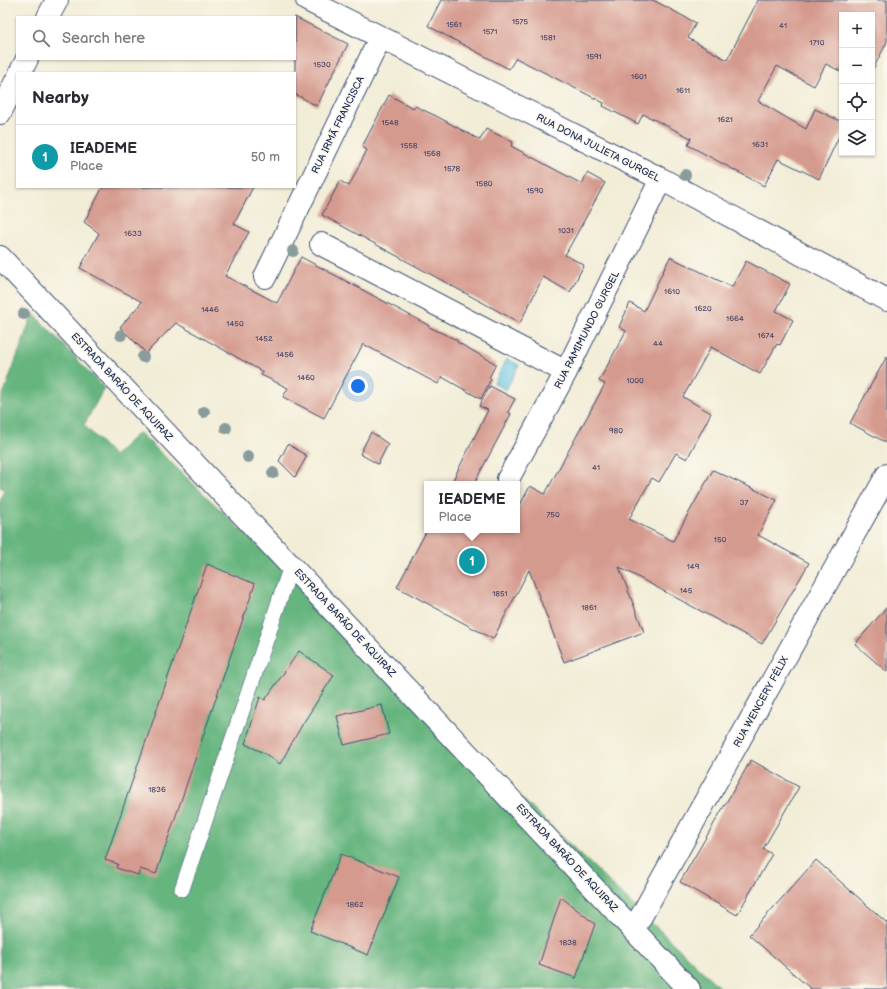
<!DOCTYPE html>
<meta charset="utf-8">
<style>
body{margin:0;font-family:"Balsamiq Sans",sans-serif;background:#f7f7f7;color:#2b2b33}
.controls{position:absolute;right:12px;top:12px;display:grid;overflow:hidden;border-radius:0px;box-shadow:0 1px 3px #0004}
.controls button{width:36px;height:36px;display:grid;place-items:center;padding:0;border:0;border-bottom:1px solid #e1e1e2;background:#fff;color:#2b2b33;font:20px sans-serif}
.you{position:absolute;left:358px;top:386px;width:14px;height:14px;margin:-10px;border:3px solid #fff;border-radius:50%;background:#1a73e8;box-shadow:0 0 0 6px #1a73e833}
.badge{display:grid;place-items:center;width:26px;height:26px;border-radius:50%;background:#1f6fb2;color:#fff;font-size:13px;font-weight:700}
.pin{position:absolute;translate:-50% -50%;border:2px solid #fff;box-shadow:0 1px 4px #0006}
.popup{position:absolute;left:424px;top:481px;width:96px;height:52px;box-sizing:border-box;display:grid;place-content:center;border-radius:0px;background:#fff;filter:drop-shadow(0 1px 3px #0005);font-size:13px;white-space:nowrap;color:#7c7c81}
.popup b{font-size:15px;color:#2b2b33}
.popup::after{content:'';position:absolute;left:50%;top:100%;margin-left:-8px;border:8px solid transparent;border-top-color:#fff}
.list{margin:0;padding:0;list-style:none}
h2{display:flex;justify-content:space-between;align-items:center;height:52px;margin:0;padding:0 16px;font-size:17px}
h2 small{font-size:13px;font-weight:400;color:#7c7c81}
.list li{display:grid;grid-template-columns:26px 1fr auto;gap:12px;align-items:center;box-sizing:border-box;height:64px;padding:0 16px;border-top:1px solid #e1e1e2}
.list b{display:block;font-size:15px;white-space:nowrap}
.list p{margin:0;font-size:13px;white-space:nowrap;color:#7c7c81}
.list em{font-size:13px;font-style:normal;color:#7c7c81}
.icon{flex:none;width:22px;height:22px;fill:none;stroke:currentColor;stroke-width:2;stroke-linecap:round;stroke-linejoin:round}
.map{position:relative;flex:none;width:887px;height:989px;overflow:hidden}
.search{position:absolute;background:#fff;box-shadow:0 1px 3px #0004;left:16px;top:16px;width:280px;height:44px;display:flex;align-items:center;gap:10px;box-sizing:border-box;padding:0 14px;border-radius:0px;color:#7c7c81;font-size:15px}
.panel{position:absolute;background:#fff;box-shadow:0 1px 3px #0004;left:16px;top:72px;width:280px;height:116px;border-radius:0px}
.map>svg:first-child{display:block}
.forest{fill:#66b57f;stroke:#40726e}
.water{fill:#64c6e2;stroke:#407aa0}
.building{fill:#d59a8e}
.lines{fill:none;stroke-linecap:round;stroke-linejoin:round}
.lane-casing{stroke:#3b4c70;stroke-width:16}
.street-casing{stroke:#3b4c70;stroke-width:24}
.secondary-casing{stroke:#3b4c70;stroke-width:24}
.lane{stroke:#fff;stroke-width:15}
.street{stroke:#fff;stroke-width:22}
.secondary{stroke:#fff;stroke-width:22}
.tree{fill:#8a9b9c}
.labels{text-anchor:middle;dominant-baseline:central;stroke-width:3;stroke-linejoin:round;paint-order:stroke}
.number-label{font-size:8px;fill:#4a4a6a}
.street-label{font-size:10px;fill:#1b2f5e;stroke:#fbf7ec}
</style>
<div class="map">
<svg width="887" height="989" viewBox="0 0 887 989">
<rect width="100%" height="100%" fill="#fbf7ec"/>
<filter id="ink" filterUnits="userSpaceOnUse"><feTurbulence type="fractalNoise" baseFrequency=".025" numOctaves="2"/><feDisplacementMap in="SourceGraphic" scale="8" xChannelSelector="R" yChannelSelector="G"/><feConvolveMatrix kernelMatrix="1 2 1 2 8 2 1 2 1" color-interpolation-filters="sRGB"/></filter>
<filter id="wash" filterUnits="userSpaceOnUse"><feTurbulence type="fractalNoise" baseFrequency=".012" numOctaves="4" result="noise"/><feDisplacementMap in="SourceGraphic" scale="16" xChannelSelector="R" yChannelSelector="G"/><feGaussianBlur stdDeviation="0.9" result="paint"/><feColorMatrix in="noise" values="0 0 0 0 0 0 0 0 0 0 0 0 0 0 0 0 0 1.4 0 .05"/><feComposite in="paint" operator="in"/></filter>
<g filter="url(#wash)">
<rect width="100%" height="100%" fill="#f2edd7"/>
<path class="forest" d="M 33,313 L 104,388 L 84,425 L 114,456 L 139,432 L 721,989 L 0,989 L 0,503 L 4,489 L 0,487 L 0,403 Z"/>
<path class="water" d="M 507,359 L 519,365 L 506,390 L 494,383 Z"/>
<g id="blocks">
<path class="building" d="M 441,0 L 653,0 L 696,23 L 688,38 L 727,60 L 758,0 L 887,0 L 887,42 L 872,71 L 872,15 L 842,15 L 842,72 L 826,64 L 814,86 L 777,66 L 758,101 L 806,129 L 815,109 L 842,122 L 842,130 L 819,179 L 778,159 L 764,186 L 688,145 L 691,138 L 643,114 L 638,124 L 603,106 L 604,103 L 516,58 L 509,69 L 428,26 Z
M 295,17 L 348,44 L 317,106 L 295,94 Z
M 389,95 L 413,108 L 415,106 L 438,117 L 480,140 L 486,129 L 513,142 L 511,146 L 582,184 L 587,173 L 605,183 L 565,255 L 584,265 L 570,292 L 543,277 L 520,323 L 322,215 L 340,181 L 349,186 L 367,150 L 362,147 Z
M 103,187 L 253,187 L 234,224 L 249,232 L 225,276 L 277,303 L 301,257 L 428,325 L 429,327 L 457,340 L 457,342 L 496,364 L 489,378 L 491,379 L 481,399 L 442,377 L 438,384 L 363,344 L 324,418 L 283,397 L 288,388 L 261,375 L 263,372 L 176,323 L 146,353 L 120,327 L 142,302 L 80,268 L 99,233 L 84,222 Z
M 670,257 L 732,287 L 746,261 L 790,284 L 776,311 L 793,320 L 780,345 L 777,344 L 760,374 L 711,347 L 683,397 L 711,413 L 687,459 L 676,453 L 659,482 L 652,478 L 629,519 L 673,541 L 713,470 L 777,500 L 758,535 L 809,563 L 762,644 L 619,567 L 644,632 L 564,662 L 529,570 L 493,639 L 397,587 L 427,530 L 517,530 L 517,511 L 530,486 L 545,494 L 605,384 L 599,381 L 626,331 L 619,327 L 630,303 L 644,311 Z
M 887,356 L 887,443 L 850,423 Z
M 490,386 L 515,399 L 508,412 L 511,414 L 474,484 L 451,484 L 488,410 L 479,406 Z
M 371,432 L 388,444 L 378,464 L 360,454 Z
M 288,444 L 307,456 L 295,477 L 279,461 Z
M 207,564 L 255,584 L 156,874 L 140,869 L 138,875 L 116,868 L 118,864 L 105,860 Z
M 887,607 L 887,672 L 855,644 Z
M 299,651 L 334,675 L 302,725 L 280,764 L 264,753 L 245,744 L 260,697 L 265,700 Z
M 382,705 L 389,734 L 344,745 L 337,716 Z
M 751,760 L 799,787 L 763,849 L 772,854 L 737,915 L 680,882 Z
M 341,854 L 399,877 L 368,955 L 310,931 Z
M 816,860 L 887,923 L 887,989 L 811,989 L 749,935 Z
M 561,897 L 595,924 L 576,978 L 539,965 Z"/>
</g>
</g>
<g filter="url(#ink)">
<use href="#blocks" fill-opacity="0" stroke="#3b4c70" stroke-width="1"/>
<g class="lines">
<g class="lane-casing">
<path id="lane" d="M 182,889 L 291,566"/>
</g>
<g class="street-casing">
<path id="street" d="M 307,0 L 661,179 L 887,300
M 48,17 L 57,0
M 20,73 L 27,59
M 0,113 L 17,79
M 321,244 L 566,372
M 265,277 L 380,38
M 508,479 L 566,372 L 661,179
M 634,929 L 887,475"/>
</g>
<g class="secondary-casing">
<path id="secondary" d="M 0,257 L 689,989"/>
</g>
<use href="#lane" class="lane"/>
<use href="#street" class="street"/>
<use href="#secondary" class="secondary"/>
</g>
<g class="tree">
<circle cx="685" cy="175" r="6"/>
<circle cx="293" cy="251" r="6"/>
<circle cx="24" cy="314" r="6"/>
<circle cx="121" cy="335" r="6"/>
<circle cx="143" cy="357" r="6"/>
<circle cx="204" cy="412" r="6"/>
<circle cx="226" cy="428" r="6"/>
<circle cx="248" cy="457" r="6"/>
<circle cx="273" cy="473" r="6"/>
</g>
</g>
<g class="labels">
<g class="number-label">
<text x="520" y="21">1575</text>
<text x="454" y="24">1561</text>
<text x="783" y="25">41</text>
<text x="490" y="31">1571</text>
<text x="548" y="37">1581</text>
<text x="817" y="42">1710</text>
<text x="594" y="56">1591</text>
<text x="322" y="64">1530</text>
<text x="639" y="76">1601</text>
<text x="683" y="90">1611</text>
<text x="725" y="119">1621</text>
<text x="390" y="122">1548</text>
<text x="760" y="144">1631</text>
<text x="409" y="145">1558</text>
<text x="432" y="153">1568</text>
<text x="452" y="168">1578</text>
<text x="484" y="183">1580</text>
<text x="535" y="190">1590</text>
<text x="566" y="230">1031</text>
<text x="133" y="233">1633</text>
<text x="672" y="291">1610</text>
<text x="703" y="308">1620</text>
<text x="210" y="309">1446</text>
<text x="735" y="318">1664</text>
<text x="235" y="323">1450</text>
<text x="766" y="335">1674</text>
<text x="264" y="338">1452</text>
<text x="658" y="343">44</text>
<text x="285" y="354">1456</text>
<text x="306" y="377">1460</text>
<text x="635" y="380">1000</text>
<text x="616" y="430">980</text>
<text x="596" y="467">41</text>
<text x="744" y="502">37</text>
<text x="553" y="514">750</text>
<text x="720" y="539">150</text>
<text x="693" y="566">149</text>
<text x="686" y="590">145</text>
<text x="500" y="593">1851</text>
<text x="589" y="607">1861</text>
<text x="157" y="789">1836</text>
<text x="355" y="904">1862</text>
<text x="568" y="942">1838</text>
</g>
<g class="street-label">
<text transform="translate(338 125) rotate(-64)">RUA IRMÃ FRANCISCA</text>
<text transform="translate(598 148) rotate(27)">RUA DONA JULIETA GURGEL</text>
<text transform="translate(587 330) rotate(-63)">RUA RAMIMUNDO GURGEL</text>
<text transform="translate(122 387) rotate(47)">ESTRADA BARÃO DE AQUIRAZ</text>
<text transform="translate(345 623) rotate(47)">ESTRADA BARÃO DE AQUIRAZ</text>
<text transform="translate(761 702) rotate(-61)">RUA WENCERY FÉLIX</text>
<text transform="translate(567 858) rotate(47)">ESTRADA BARÃO DE AQUIRAZ</text>
</g>
</g>
</svg>
<div class="controls">
<button>+</button>
<button>−</button>
<button><svg class="icon" aria-label="locate" viewBox="0 0 24 24"><circle cx="12" cy="12" r="6"/><path d="M12 2v4M12 18v4M2 12h4M18 12h4"/></svg></button>
<button><svg class="icon" aria-label="layers" viewBox="0 0 24 24"><path d="M12 4l9 5-9 5-9-5zM3 14l9 5 9-5"/></svg></button>
</div>
<div class="you"></div>
<div class="pin badge" style="left:472px;top:561px;background:#0f9aa8">1</div>
<div class="popup"><b>IEADEME</b>Place</div>
<div class="search"><svg class="icon" aria-label="search" viewBox="0 0 24 24"><circle cx="10" cy="10" r="6"/><path d="M15 15l6 6"/></svg>Search here</div>
<section class="panel">
<h2>Nearby<small></small></h2>
<ul class="list">
<li><span class="badge" style="background:#0f9aa8">1</span><div><b>IEADEME</b><p>Place</p></div><em>50 m</em></li>
</ul>
</section>
</div>
